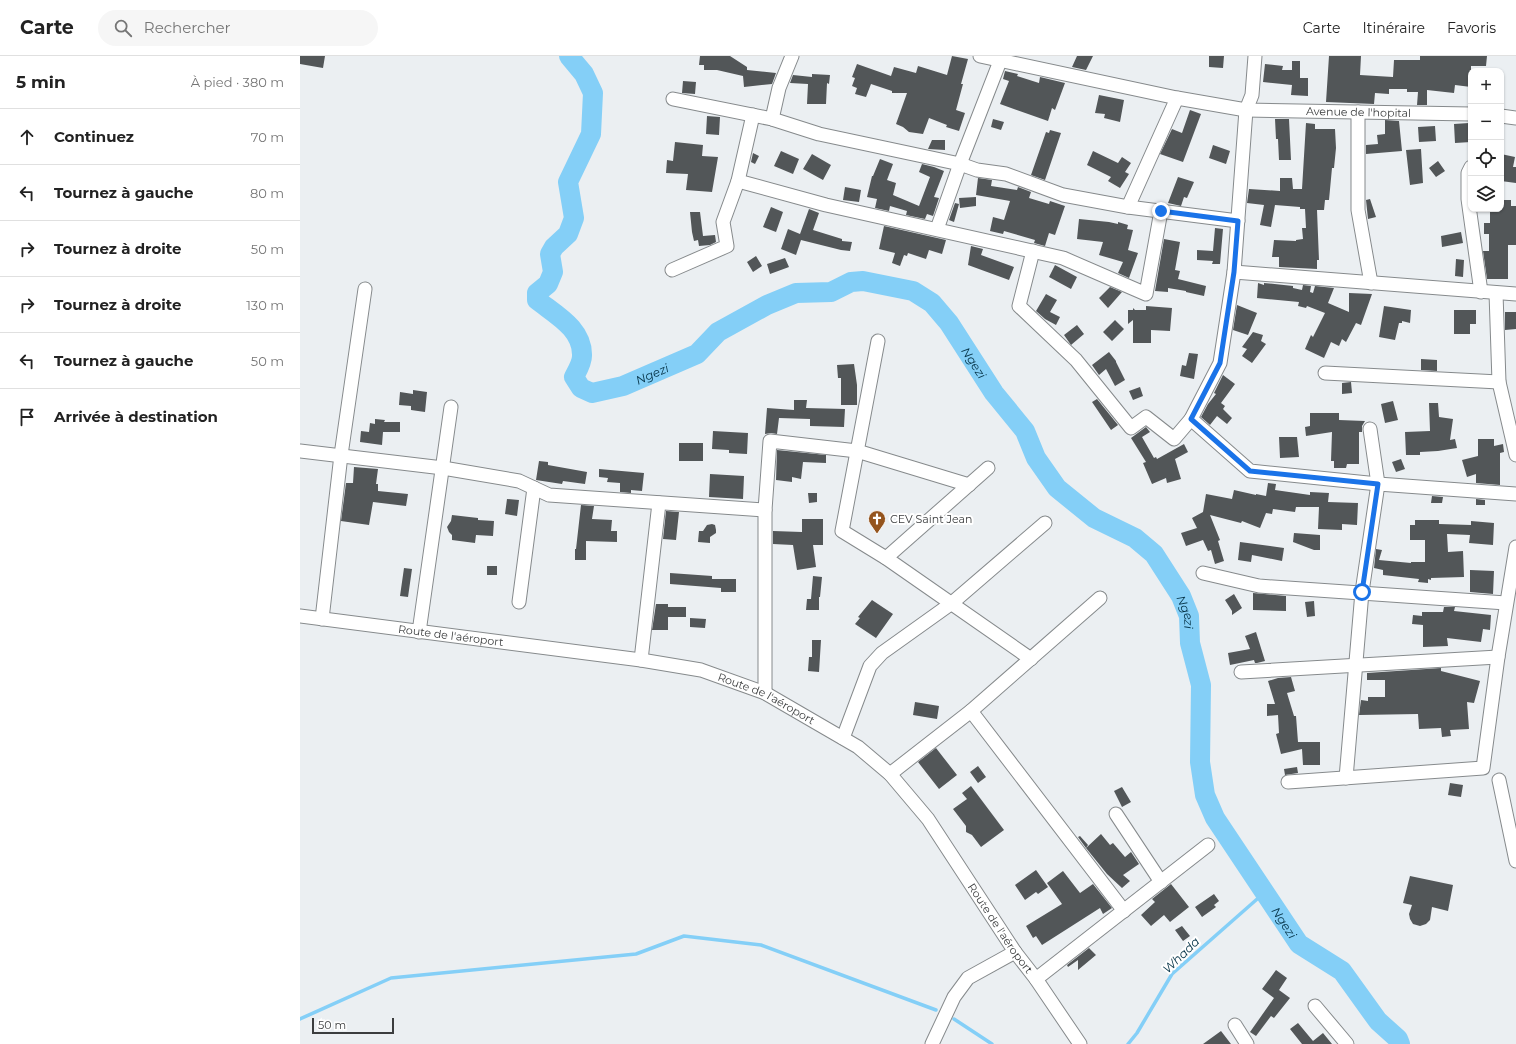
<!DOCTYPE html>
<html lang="fr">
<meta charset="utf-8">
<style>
body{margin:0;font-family:Montserrat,sans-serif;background:#f6f6f6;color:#222}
.controls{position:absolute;right:12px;top:12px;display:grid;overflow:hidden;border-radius:8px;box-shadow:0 1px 3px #0004}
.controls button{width:36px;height:36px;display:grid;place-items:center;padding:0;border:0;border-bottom:1px solid #e0e0e0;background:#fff;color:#222;font:20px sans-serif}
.scale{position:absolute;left:12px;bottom:10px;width:82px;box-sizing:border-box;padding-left:4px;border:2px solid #3b3d3e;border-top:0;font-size:11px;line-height:14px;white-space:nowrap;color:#3b3d3e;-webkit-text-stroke:3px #fff;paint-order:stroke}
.stop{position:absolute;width:12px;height:12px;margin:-9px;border:3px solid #1a73e8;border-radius:50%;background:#fff}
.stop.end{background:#1a73e8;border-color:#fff;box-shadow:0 1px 4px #0008}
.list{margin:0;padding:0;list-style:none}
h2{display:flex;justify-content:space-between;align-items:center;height:52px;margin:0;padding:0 16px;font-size:17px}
h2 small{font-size:13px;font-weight:400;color:#767676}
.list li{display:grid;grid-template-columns:26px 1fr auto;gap:12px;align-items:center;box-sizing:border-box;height:56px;padding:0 16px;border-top:1px solid #e0e0e0}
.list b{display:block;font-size:15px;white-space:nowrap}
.list em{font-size:13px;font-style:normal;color:#767676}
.icon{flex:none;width:22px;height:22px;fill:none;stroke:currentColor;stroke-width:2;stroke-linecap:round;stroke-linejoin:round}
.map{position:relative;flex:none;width:1216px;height:988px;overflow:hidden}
header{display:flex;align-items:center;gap:24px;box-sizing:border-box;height:56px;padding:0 20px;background:#fff;border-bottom:1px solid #e0e0e0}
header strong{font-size:19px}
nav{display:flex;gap:22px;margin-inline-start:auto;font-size:14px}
.search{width:280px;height:36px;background:#f6f6f6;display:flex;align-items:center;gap:10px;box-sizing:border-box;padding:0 14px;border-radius:22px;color:#767676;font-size:15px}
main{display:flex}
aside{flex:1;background:#fff}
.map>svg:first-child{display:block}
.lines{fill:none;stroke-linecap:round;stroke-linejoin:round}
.stream{stroke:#84cff7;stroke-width:3.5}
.river{stroke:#84cff7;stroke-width:20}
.building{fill:#525658}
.minor-casing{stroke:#868a8c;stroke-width:15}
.minor{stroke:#fff;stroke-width:13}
.route{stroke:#1a73e8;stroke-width:5}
.labels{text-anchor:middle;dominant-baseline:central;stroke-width:4;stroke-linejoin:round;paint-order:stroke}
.street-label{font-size:11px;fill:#3b3d3e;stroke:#fff}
.poi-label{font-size:11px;fill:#3b3d3e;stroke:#fff;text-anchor:start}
.water-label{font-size:12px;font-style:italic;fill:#053347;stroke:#fff}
</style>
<header>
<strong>Carte</strong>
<div class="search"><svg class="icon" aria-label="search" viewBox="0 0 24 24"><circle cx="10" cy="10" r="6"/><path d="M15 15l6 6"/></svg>Rechercher</div>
<nav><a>Carte</a><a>Itinéraire</a><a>Favoris</a></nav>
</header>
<main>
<aside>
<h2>5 min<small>À pied · 380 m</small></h2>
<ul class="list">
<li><svg class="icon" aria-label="ahead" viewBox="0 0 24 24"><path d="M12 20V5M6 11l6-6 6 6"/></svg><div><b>Continuez</b></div><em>70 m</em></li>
<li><svg class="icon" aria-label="left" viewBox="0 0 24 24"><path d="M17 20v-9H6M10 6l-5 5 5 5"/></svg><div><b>Tournez à gauche</b></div><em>80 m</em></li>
<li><svg class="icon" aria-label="right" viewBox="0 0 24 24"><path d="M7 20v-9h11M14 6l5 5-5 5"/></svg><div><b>Tournez à droite</b></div><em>50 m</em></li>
<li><svg class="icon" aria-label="right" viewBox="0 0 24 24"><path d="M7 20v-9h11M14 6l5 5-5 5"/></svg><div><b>Tournez à droite</b></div><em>130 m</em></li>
<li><svg class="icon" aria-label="left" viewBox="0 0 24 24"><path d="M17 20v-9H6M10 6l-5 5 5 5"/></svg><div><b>Tournez à gauche</b></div><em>50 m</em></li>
<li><svg class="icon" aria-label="arrive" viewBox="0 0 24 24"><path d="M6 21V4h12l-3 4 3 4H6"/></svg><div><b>Arrivée à destination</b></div></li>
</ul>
</aside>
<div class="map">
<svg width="1216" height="988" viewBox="0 0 1216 988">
<rect width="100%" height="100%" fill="#ebeff2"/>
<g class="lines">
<path class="stream" d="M 0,963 L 91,922 L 336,898 L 384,880 L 461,889 L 636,954
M 654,963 L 692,988
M 828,988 L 837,977 L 872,918 L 964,837"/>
<path class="river" id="s1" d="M 269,0 L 284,18 L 293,37 L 291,78 L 268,126 L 274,162 L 268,178 L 254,191 L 250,198 L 253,216 L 248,228 L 237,237 L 237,244 C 256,259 283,273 282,300 C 282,307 277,315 274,321 L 281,332 L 292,337 L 323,330 L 397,298 L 418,276 L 467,249 L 496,237 L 531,236 L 551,226 L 563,225 L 613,235 L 632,247 L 649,267 L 694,337 L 725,375 L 736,402 L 757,432 L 794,462 L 835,482 L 854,498 L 881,540 L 889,560 L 890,587 L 901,629 L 900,706 L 905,739 L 915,762 L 999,888 L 1042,915 L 1078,965 L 1098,983 L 1100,988"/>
</g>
<path class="building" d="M 0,0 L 25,0 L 23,12 L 0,8 Z
M 400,0 L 430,0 L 447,11 L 447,14 L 476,17 L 472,28 L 444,31 L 443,20 L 417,14 L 404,14 L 404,9 L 399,9 Z
M 652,0 L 668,3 L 661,28 L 663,28 L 656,54 L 665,57 L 659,75 L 646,71 L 647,69 L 629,62 L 623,78 L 609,76 L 603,71 L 596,68 L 607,37 L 592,37 L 592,35 L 571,28 L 566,41 L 555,38 L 557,32 L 552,30 L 555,22 L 552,21 L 557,8 L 591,20 L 594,11 L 616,17 L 618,10 L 647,19 Z
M 777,0 L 793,0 L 786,14 L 772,11 Z
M 909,0 L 924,0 L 923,12 L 909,11 Z
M 1029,0 L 1061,0 L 1060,19 L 1093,21 L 1094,4 L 1120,4 L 1120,0 L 1187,0 L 1186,10 L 1171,10 L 1171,31 L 1155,29 L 1154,37 L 1127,34 L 1127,49 L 1117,49 L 1118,36 L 1107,36 L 1107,33 L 1089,33 L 1089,38 L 1075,37 L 1074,48 L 1026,46 Z
M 992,5 L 1000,5 L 1000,22 L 1008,22 L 1008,40 L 991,39 L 992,29 L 963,26 L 965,8 L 983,10 L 982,14 L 992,14 Z
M 705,15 L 718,18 L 717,20 L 739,27 L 740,21 L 765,27 L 755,54 L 752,52 L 748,65 L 700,48 L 709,25 L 703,23 Z
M 512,18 L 530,19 L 529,28 L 527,27 L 526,48 L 507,48 L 508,28 L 490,27 L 493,19 L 512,21 Z
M 383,25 L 396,26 L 395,38 L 382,37 Z
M 799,39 L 824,44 L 820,66 L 804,62 L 805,58 L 795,57 Z
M 890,54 L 901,58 L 883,106 L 860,98 L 872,73 L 882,77 Z
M 407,60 L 420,61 L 419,79 L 406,78 Z
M 693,63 L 704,66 L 701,74 L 691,71 Z
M 975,63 L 989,63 L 991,104 L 979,104 L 978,83 L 976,83 Z
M 1085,64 L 1099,65 L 1102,95 L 1066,98 L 1066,89 L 1078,88 L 1077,79 L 1085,78 Z
M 1006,67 L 1015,68 L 1015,73 L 1035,73 L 1036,92 L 1034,112 L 1032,112 L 1029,144 L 1025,144 L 1024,154 L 1017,154 L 1019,204 L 1017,204 L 1017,213 L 979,211 L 979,201 L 972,201 L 974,184 L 996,185 L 996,184 L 1003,183 L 1002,172 L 1006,172 L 1005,153 L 1000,153 L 1000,151 L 975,149 L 971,171 L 960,169 L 964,149 L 947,147 L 949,133 L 980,135 L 980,122 L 992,122 L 993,133 L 1002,133 Z
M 1169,67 L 1171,86 L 1155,87 L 1154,68 Z
M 1135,70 L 1136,85 L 1119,86 L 1118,71 Z
M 750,74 L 761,77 L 745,124 L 731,119 L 746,76 L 749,77 Z
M 632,84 L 645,84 L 645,94 L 628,93 Z
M 375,86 L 403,89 L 402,100 L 418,101 L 412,136 L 386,134 L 388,118 L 366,117 L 367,104 L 373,105 Z
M 913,89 L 930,95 L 926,108 L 909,102 Z
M 1121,93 L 1123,127 L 1110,129 L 1106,94 Z
M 481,95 L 499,103 L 493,118 L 474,110 Z
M 793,95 L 818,107 L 822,101 L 831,107 L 825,116 L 829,118 L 820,132 L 808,125 L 811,121 L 787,109 Z
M 453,97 L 459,100 L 455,108 L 451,106 Z
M 512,98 L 531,109 L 523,124 L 503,113 Z
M 1201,98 L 1215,101 L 1213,111 L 1216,111 L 1216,127 L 1201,125 Z
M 580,103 L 593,108 L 587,124 L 596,127 L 593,139 L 619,150 L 630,121 L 619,116 L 622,108 L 634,111 L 644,115 L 634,141 L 639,142 L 633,160 L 627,158 L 625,163 L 606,159 L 607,155 L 590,150 L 589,155 L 575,152 L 577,143 L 567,141 L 572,120 L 573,120 Z
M 1138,105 L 1145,115 L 1136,121 L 1129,112 Z
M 878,121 L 894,126 L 887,142 L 884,141 L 881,150 L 868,147 Z
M 678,122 L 692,124 L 691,130 L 717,134 L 718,131 L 731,136 L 729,142 L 749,148 L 750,145 L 765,150 L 755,179 L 749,177 L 745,190 L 734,187 L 735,184 L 704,175 L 703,178 L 690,175 L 693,161 L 704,164 L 710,145 L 676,139 Z
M 545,131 L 561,134 L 559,146 L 543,144 Z
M 676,141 L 676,150 L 660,152 L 659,142 Z
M 1070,143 L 1076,161 L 1068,163 L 1066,144 Z
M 1201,144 L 1211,144 L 1211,150 L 1216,150 L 1216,189 L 1208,189 L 1208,223 L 1187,223 L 1183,195 L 1189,195 L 1189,178 L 1184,178 L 1184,167 L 1190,167 L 1190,153 L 1201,153 Z
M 655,147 L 659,148 L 654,166 L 649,164 Z
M 471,151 L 483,156 L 476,176 L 463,171 Z
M 509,153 L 519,157 L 513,174 L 542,183 L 542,185 L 552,186 L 550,195 L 541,194 L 501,184 L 496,199 L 481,193 L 488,173 L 500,178 Z
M 390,156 L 400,156 L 403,180 L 415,179 L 416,186 L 410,189 L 399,190 L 398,184 L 394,185 L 392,176 Z
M 779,163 L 809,166 L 818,168 L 818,166 L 828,169 L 827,173 L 833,174 L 828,194 L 838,197 L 829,222 L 818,217 L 823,206 L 799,199 L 803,186 L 777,183 Z
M 584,170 L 646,184 L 642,198 L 629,194 L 626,203 L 608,197 L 607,200 L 604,199 L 600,210 L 592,207 L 595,197 L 579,193 Z
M 915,172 L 923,173 L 920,208 L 912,208 L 913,205 L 897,204 L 897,194 L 913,195 Z
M 1161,176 L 1163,187 L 1142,191 L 1141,180 Z
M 864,183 L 880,186 L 875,214 L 880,215 L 878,223 L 906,230 L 904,240 L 886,236 L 886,235 L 868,232 L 868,236 L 855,235 Z
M 671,190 L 683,193 L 681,199 L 714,211 L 709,224 L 668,209 Z
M 456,200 L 462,210 L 453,216 L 447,206 Z
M 485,202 L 489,211 L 470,218 L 467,208 Z
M 1156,203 L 1164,204 L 1163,221 L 1155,220 Z
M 755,209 L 777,221 L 771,233 L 749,221 Z
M 958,227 L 964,229 L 964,227 L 993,230 L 993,232 L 1002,234 L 1003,229 L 1011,230 L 1010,236 L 1013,237 L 1015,230 L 1034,232 L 1028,247 L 1049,256 L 1049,237 L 1072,238 L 1061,269 L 1056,267 L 1046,286 L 1042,283 L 1039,290 L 1031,286 L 1024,302 L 1005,293 L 1011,279 L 1013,281 L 1025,257 L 1007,250 L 1006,252 L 998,250 L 999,246 L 957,242 Z
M 810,231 L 822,236 L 808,252 L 799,242 Z
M 746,238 L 757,244 L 750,256 L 760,261 L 756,269 L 745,263 L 736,255 Z
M 937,249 L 957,257 L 948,279 L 933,274 Z
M 846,250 L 872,252 L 870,275 L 851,274 L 851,287 L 833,287 L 833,264 L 828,268 L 828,254 L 833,254 L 833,252 L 835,254 L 846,254 Z
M 1084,250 L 1111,254 L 1110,267 L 1102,265 L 1102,267 L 1099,267 L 1095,284 L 1079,281 Z
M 1154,254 L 1176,254 L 1176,268 L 1170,268 L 1170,278 L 1154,278 Z
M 1205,256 L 1216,256 L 1216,273 L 1205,274 Z
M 815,264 L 824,273 L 812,285 L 803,276 Z
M 777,269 L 784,278 L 771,289 L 764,279 Z
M 953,276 L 963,279 L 961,285 L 966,288 L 952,307 L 942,300 L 947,293 L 942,291 Z
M 809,296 L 816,305 L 816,306 L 825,324 L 815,330 L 806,313 L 799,319 L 792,309 Z
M 889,297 L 898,298 L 894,323 L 880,320 L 882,309 L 886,310 Z
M 1121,303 L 1137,304 L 1137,315 L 1121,314 Z
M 554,308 L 557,329 L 557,349 L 541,349 L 541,322 L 538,322 L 537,309 Z
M 923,319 L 935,328 L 921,347 L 925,350 L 923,353 L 932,362 L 927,368 L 917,360 L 910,369 L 901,361 L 908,348 L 916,338 L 914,337 Z
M 1051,326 L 1052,337 L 1042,338 L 1042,327 Z
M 840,331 L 843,340 L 833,344 L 829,335 Z
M 113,334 L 127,336 L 125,356 L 111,354 L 111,350 L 99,349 L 100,336 L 113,338 Z
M 797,343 L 818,369 L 811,374 L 792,346 Z
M 494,344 L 507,344 L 506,352 L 545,353 L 544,371 L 510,370 L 510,363 L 479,362 L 477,378 L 471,377 L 465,378 L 467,352 L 494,354 Z
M 1093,345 L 1098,364 L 1085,367 L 1081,348 Z
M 1129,347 L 1138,347 L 1139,361 L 1153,363 L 1150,384 L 1155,383 L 1157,392 L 1138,395 L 1120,396 L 1120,399 L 1106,399 L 1105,376 L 1130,375 Z
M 1010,357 L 1039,357 L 1039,364 L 1065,365 L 1062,370 L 1062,376 L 1059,376 L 1059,408 L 1047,408 L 1046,412 L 1034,412 L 1034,405 L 1031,405 L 1032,376 L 1006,380 L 1005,371 L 1010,370 Z
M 75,363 L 85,364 L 84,366 L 100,366 L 100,376 L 83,376 L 82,389 L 60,386 L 61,375 L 69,376 L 70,367 L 75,368 Z
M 846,371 L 850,376 L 842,381 L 854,402 L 856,401 L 857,403 L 884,388 L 888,396 L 875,403 L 881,423 L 867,427 L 866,422 L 852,428 L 843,407 L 846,406 L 831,382 Z
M 413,375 L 448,377 L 447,398 L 429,397 L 429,394 L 412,393 Z
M 979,381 L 997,381 L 999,401 L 980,402 Z
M 1178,383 L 1194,383 L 1194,390 L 1203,388 L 1204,396 L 1200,397 L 1200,429 L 1176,427 L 1176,418 L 1167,421 L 1162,404 L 1178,400 Z
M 379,387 L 403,387 L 403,405 L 379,405 Z
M 477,394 L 526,399 L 526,407 L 503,406 L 501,423 L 492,421 L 492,426 L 476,424 Z
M 1101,403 L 1105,413 L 1096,416 L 1092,406 Z
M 239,405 L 248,406 L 248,409 L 287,416 L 285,428 L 263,425 L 262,428 L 236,424 Z
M 54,411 L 78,413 L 76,428 L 78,428 L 78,435 L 108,438 L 106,450 L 73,446 L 69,469 L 41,465 L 46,427 L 53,427 Z
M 299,413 L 344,417 L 342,435 L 331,434 L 331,437 L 320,436 L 320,427 L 307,426 L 308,422 L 299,421 Z
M 410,418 L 444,420 L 443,443 L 409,441 Z
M 968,427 L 976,428 L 975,434 L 1010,439 L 1010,436 L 1029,437 L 1028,446 L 1058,447 L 1057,469 L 1042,468 L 1042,474 L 1018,473 L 1019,451 L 996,451 L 995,456 L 973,453 L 972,458 L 966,457 L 960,472 L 942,465 L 941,467 L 910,459 L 920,484 L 918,485 L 924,505 L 915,508 L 911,494 L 908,495 L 903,484 L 886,490 L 881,477 L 897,472 L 892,462 L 903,456 L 906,438 L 932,443 L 934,434 L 956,439 L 956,438 L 966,440 Z
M 508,437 L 517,437 L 517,446 L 509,447 Z
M 1132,440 L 1143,441 L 1142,447 L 1131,447 Z
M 207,443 L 219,444 L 217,460 L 205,458 Z
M 1176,443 L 1185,444 L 1185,449 L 1176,449 Z
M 281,449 L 294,450 L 292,463 L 312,464 L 311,475 L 317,475 L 317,486 L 286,485 L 286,504 L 275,504 L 275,493 L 276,493 Z
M 366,455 L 379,456 L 376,484 L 363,483 Z
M 152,459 L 178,462 L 178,464 L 194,465 L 193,480 L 176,479 L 175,487 L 152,484 L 152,479 L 149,476 L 147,471 L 151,465 Z
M 502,463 L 523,463 L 523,489 L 513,489 L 516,511 L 497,514 L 493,489 L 473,488 L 473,475 L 502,476 Z
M 1115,464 L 1139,464 L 1139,468 L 1171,469 L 1171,465 L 1194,467 L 1193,489 L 1169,487 L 1170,479 L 1147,478 L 1148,496 L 1163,495 L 1164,521 L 1131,522 L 1131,524 L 1128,523 L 1128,527 L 1118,526 L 1119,523 L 1083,519 L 1083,514 L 1074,512 L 1076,493 L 1082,494 L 1079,504 L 1111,507 L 1111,506 L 1125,506 L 1125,484 L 1110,484 L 1110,469 L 1115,469 Z
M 412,468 L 415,469 L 416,474 L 416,477 L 410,481 L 410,487 L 398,486 L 399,475 L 403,475 L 407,469 Z
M 994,477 L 1020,479 L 1020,494 L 1014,494 L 993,486 Z
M 940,486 L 984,492 L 982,505 L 952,499 L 951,506 L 938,504 Z
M 187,510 L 197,510 L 197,519 L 187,519 Z
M 104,512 L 112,513 L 108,541 L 100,540 Z
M 1170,514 L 1194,515 L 1193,538 L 1170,536 Z
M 370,517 L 412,520 L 412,523 L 436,523 L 436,536 L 421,536 L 421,532 L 370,528 Z
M 513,520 L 522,521 L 520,541 L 519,541 L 519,554 L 506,554 L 507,543 L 511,543 Z
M 953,537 L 986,540 L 986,555 L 953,554 Z
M 934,538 L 942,552 L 932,559 L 932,555 L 925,544 Z
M 572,544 L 593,558 L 576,582 L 555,568 L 560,562 L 558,561 Z
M 1014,545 L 1015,560 L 1007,561 L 1005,546 Z
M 356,548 L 368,548 L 368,551 L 386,551 L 386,561 L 368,561 L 368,574 L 352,574 Z
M 1144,551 L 1155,551 L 1154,555 L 1191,559 L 1190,574 L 1183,573 L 1181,586 L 1147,582 L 1148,590 L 1123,591 L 1123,569 L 1112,568 L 1113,559 L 1122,560 L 1122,556 L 1143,556 Z
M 390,562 L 406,563 L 405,572 L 390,571 Z
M 956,576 L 965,605 L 957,607 L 955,607 L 954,604 L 930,609 L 928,597 L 950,593 L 945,580 Z
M 512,584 L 521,584 L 519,616 L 508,615 L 509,601 L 512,601 Z
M 1141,612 L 1141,615 L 1180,625 L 1174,647 L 1167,646 L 1169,673 L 1150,674 L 1151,680 L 1142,681 L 1141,672 L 1119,673 L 1118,658 L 1059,659 L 1061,644 L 1068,645 L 1068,641 L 1085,641 L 1085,624 L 1067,624 L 1067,617 Z
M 991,621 L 995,635 L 987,637 L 994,660 L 996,660 L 998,686 L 1020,686 L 1020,709 L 1003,709 L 1002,693 L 981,698 L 976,678 L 979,677 L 978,659 L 967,660 L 967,648 L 975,648 L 968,625 L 978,622 Z
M 615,646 L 639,650 L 637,663 L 613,659 Z
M 636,692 L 657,719 L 639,733 L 618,706 Z
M 678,710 L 686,721 L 678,727 L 670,716 Z
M 997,711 L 998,717 L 985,719 L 984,713 Z
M 1150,727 L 1163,729 L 1161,741 L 1148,739 Z
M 671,730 L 704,774 L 681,791 L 672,779 L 666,776 L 666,770 L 653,753 L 667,743 L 662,737 Z
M 822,731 L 831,746 L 822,751 L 814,735 Z
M 801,778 L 810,789 L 813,787 L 825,801 L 831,796 L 839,808 L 823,819 L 830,825 L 822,832 L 807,818 L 786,792 Z
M 780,780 L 788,789 L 786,792 L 778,781 Z
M 736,814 L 748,831 L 738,838 L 736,836 L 725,844 L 715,829 Z
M 763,815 L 780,837 L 793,828 L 812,852 L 803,858 L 800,852 L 742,889 L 736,880 L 733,882 L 726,870 L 762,848 L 747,827 Z
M 1110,820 L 1153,829 L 1148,855 L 1132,851 L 1130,864 L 1126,868 L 1120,870 L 1113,868 L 1110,863 L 1109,858 L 1112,849 L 1103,847 Z
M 871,828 L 889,851 L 870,866 L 864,859 L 851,870 L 841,859 L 855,846 L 852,843 Z
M 914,838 L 919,845 L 914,849 L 916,851 L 902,861 L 895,851 Z
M 882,870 L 890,880 L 883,885 L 875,874 Z
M 789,892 L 796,899 L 778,914 L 778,904 L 768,911 L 767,909 Z
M 976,914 L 987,922 L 979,934 L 990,942 L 974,962 L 971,960 L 956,980 L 950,976 L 974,942 L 962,933 Z
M 998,967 L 1013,985 L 1023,977 L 1032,988 L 1002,988 L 990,973 Z
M 921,975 L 931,988 L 903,988 Z"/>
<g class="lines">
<g class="minor-casing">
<g id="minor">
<path id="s2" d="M 680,0 L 877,42 L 946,54 L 1171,58"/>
<path d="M 955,0 L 952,39 L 946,54 L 934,216 L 920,307 L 891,363 L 950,415 L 1078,428 L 1216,438"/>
<path d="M 373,43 L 472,63 L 519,78 L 660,108 L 677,114 L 706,118 L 763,139 L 828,151 L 938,165"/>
<path d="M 1058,56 L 1058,154 L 1071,227"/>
<path d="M 1201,60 L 1216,62"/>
<path d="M 472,63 L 479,32 L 492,0"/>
<path d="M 1171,111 L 1168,117 L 1168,143 L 1181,236"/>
<path d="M 438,125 L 526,149 L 763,202 L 846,238 L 861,155"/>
<path d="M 828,151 L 877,42"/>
<path d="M 637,173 L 660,108 L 702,0"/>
<path d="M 733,195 L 719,250 L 776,304 L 831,372 L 846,361 L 874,383 L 891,363"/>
<path d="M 372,214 L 427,190 L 423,166 L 438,125 L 453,59"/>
<path d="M 934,216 L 1216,238"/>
<path d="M 1196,237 L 1199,326 L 1216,399"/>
<path d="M 578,285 L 542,475 L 586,502 L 731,603"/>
<path d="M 1025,317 L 1199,326"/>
<path d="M 0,395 L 143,412 L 219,425 L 249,439 L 465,454"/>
<path d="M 586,502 L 688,412"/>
<path d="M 903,517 L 959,530 L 1206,547"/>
<path d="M 219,546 L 234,432"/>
<path id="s3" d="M 0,560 L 341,604 L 401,614 L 465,637 L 558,691 L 590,718 L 628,763 L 715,896 L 736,923 L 780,988"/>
<path d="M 22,563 L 41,399 L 65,233"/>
<path d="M 119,576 L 151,351"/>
<path d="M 341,604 L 359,447"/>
<path d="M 941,616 L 1198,601"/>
<path d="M 465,637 L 465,454 L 470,385 L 557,395 L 669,429"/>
<path d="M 671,655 L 824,855"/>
<path d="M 543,682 L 570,610 L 582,597 L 652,547 L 745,467"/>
<path d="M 590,718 L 671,655 L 800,542"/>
<path d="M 1046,722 L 1062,536 L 1078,428 L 1070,373"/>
<path d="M 1199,724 L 1216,805"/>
<path d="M 988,726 L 1183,712 L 1198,601 L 1216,491"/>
<path d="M 816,758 L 861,826"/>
<path d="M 736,923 L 908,789"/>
<path d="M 1015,950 L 1047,988"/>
<path d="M 935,969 L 947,988"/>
<path d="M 632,988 L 654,941 L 668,922 L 715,896"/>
</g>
</g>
<use href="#minor" class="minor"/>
</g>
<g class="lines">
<path class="route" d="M 861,155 L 938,165 L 934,216 L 920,307 L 891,363 L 950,415 L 1078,428 L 1062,536"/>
</g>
<defs>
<g id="church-pin" transform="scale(0.9)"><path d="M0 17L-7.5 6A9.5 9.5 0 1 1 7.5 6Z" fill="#94541d" stroke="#fff"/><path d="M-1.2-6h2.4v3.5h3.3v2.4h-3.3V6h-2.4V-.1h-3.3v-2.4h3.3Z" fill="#fff"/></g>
</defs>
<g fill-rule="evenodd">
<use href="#church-pin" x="577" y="463"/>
</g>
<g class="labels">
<g class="street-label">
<text stroke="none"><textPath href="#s2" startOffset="384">Avenue de l'hopital</textPath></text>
<text stroke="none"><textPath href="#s3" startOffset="152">Route de l'aéroport</textPath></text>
<text stroke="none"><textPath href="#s3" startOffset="476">Route de l'aéroport</textPath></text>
<text stroke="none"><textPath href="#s3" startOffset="812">Route de l'aéroport</textPath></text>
</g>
<g class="poi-label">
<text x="590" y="463">CEV Saint Jean</text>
</g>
<g class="water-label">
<text stroke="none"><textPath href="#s1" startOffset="841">Ngezi</textPath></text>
<text stroke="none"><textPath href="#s1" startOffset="458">Ngezi</textPath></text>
<text stroke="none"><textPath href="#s1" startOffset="1177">Ngezi</textPath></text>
<text stroke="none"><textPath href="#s1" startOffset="1513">Ngezi</textPath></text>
<text transform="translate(881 899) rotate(-44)">Whada</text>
</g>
</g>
</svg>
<div class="controls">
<button>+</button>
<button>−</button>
<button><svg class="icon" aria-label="locate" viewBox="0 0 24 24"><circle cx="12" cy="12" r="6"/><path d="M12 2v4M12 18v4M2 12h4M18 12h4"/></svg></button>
<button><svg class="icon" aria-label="layers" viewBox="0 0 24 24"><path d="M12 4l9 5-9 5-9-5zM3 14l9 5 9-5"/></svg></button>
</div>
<div class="scale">50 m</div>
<div class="stop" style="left:1062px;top:536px"></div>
<div class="stop end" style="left:861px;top:155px"></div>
</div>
</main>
